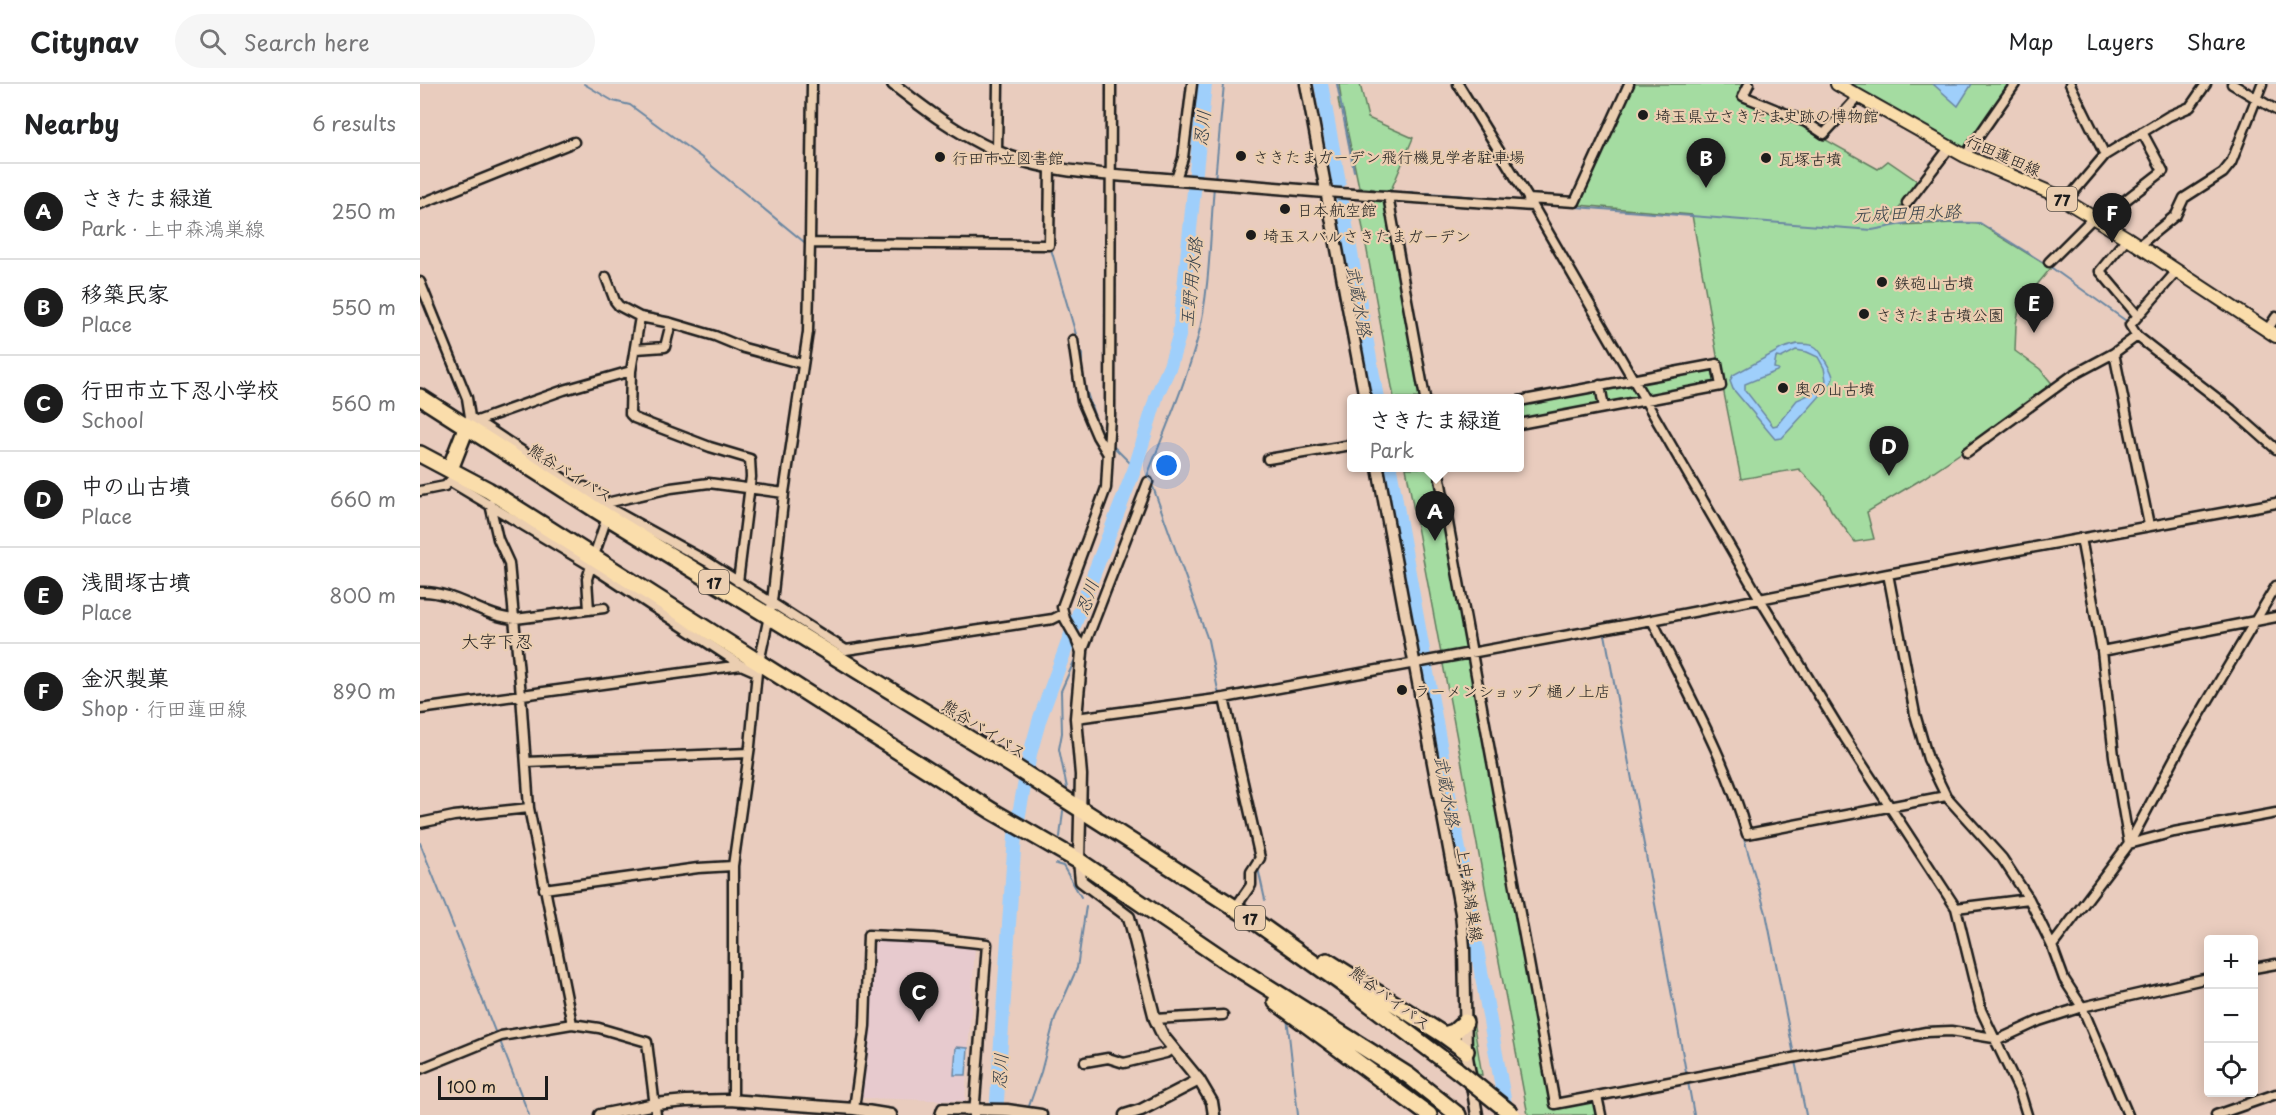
<!DOCTYPE html>
<meta charset="utf-8">
<style>
body{margin:0;font-family:"Playpen Sans","Klee One",sans-serif;background:#f6f6f6;color:#202124}
.controls{position:absolute;right:18px;bottom:18px;display:grid;overflow:hidden;border-radius:6px;box-shadow:0 3px 15px #0003}
.controls button{width:54px;height:54px;display:grid;place-items:center;padding:0;border:0;border-bottom:2px solid #e0e0e0;background:#fff;color:#202124;font:30px sans-serif}
.scale{position:absolute;left:18px;bottom:15px;width:110px;box-sizing:border-box;padding-left:6px;border:3px solid #1c1c1c;border-top:0;font-size:16px;line-height:21px;white-space:nowrap;color:#1c1c1c;-webkit-text-stroke:4px #ebceb1;paint-order:stroke}
.you{position:absolute;left:747px;top:382px;width:21px;height:21px;margin:-15px;border:4px solid #fff;border-radius:50%;background:#1a73e8;box-shadow:0 0 0 9px #1a73e833}
.badge{display:grid;place-items:center;width:39px;height:39px;border-radius:50%;background:#1c1c1c;color:#fff;font-size:20px;font-weight:700}
.pin{position:absolute;translate:-50% -50px;filter:drop-shadow(0 2px 3px #0008)}
.pin::after{content:'';position:absolute;top:32px;width:21px;height:18px;background:inherit;clip-path:polygon(0 0,100% 0,50% 100%)}
.popup{position:absolute;left:927px;top:310px;width:177px;height:78px;box-sizing:border-box;display:grid;place-content:center;border-radius:6px;background:#fff;filter:drop-shadow(0 2px 4px #0005);font-size:20px;white-space:nowrap;color:#757577}
.popup b{font-size:22px;color:#202124}
.popup::after{content:'';position:absolute;left:50%;top:100%;margin-left:-12px;border:12px solid transparent;border-top-color:#fff}
.list{margin:0;padding:0;list-style:none}
h2{display:flex;justify-content:space-between;align-items:center;height:78px;margin:0;padding:0 24px;font-size:26px}
h2 small{font-size:20px;font-weight:400;color:#757577}
.list li{display:grid;grid-template-columns:39px 1fr auto;gap:18px;align-items:center;box-sizing:border-box;height:96px;padding:0 24px;border-top:2px solid #e0e0e0}
.list b{display:block;font-size:22px;white-space:nowrap}
.list p{margin:0;font-size:20px;white-space:nowrap;color:#757577}
.list em{font-size:20px;font-style:normal;color:#757577}
.icon{flex:none;width:33px;height:33px;fill:none;stroke:currentColor;stroke-width:2;stroke-linecap:round;stroke-linejoin:round}
.map{position:relative;flex:none;width:1856px;height:1031px;overflow:hidden}
header{display:flex;align-items:center;gap:36px;box-sizing:border-box;height:84px;padding:0 30px;background:#fff;border-bottom:2px solid #e0e0e0}
header strong{font-size:28px}
nav{display:flex;gap:33px;margin-inline-start:auto;font-size:21px}
.search{width:420px;height:54px;background:#f6f6f6;display:flex;align-items:center;gap:15px;box-sizing:border-box;padding:0 21px;border-radius:33px;color:#757577;font-size:22px}
main{display:flex}
aside{flex:1;background:#fff}
.map>svg:first-child{display:block}
.built{fill:#e7cace}
.green{fill:#a4dca1;stroke:#607c5e;stroke-width:1.5}
.water{fill:#9fcffb;stroke:#6b87a2;stroke-width:1.5;fill-rule:evenodd}
.lines{fill:none;stroke-linecap:round;stroke-linejoin:round}
.stream{stroke:#6b87a2;stroke-width:2}
.river{stroke:#9fcffb;stroke-width:14}
.street-casing{stroke:#1c1c1c;stroke-width:13}
.secondary-casing{stroke:#1c1c1c;stroke-width:15}
.primary-casing{stroke:#1c1c1c;stroke-width:16}
.highway-casing{stroke:#1c1c1c;stroke-width:20}
.street{stroke:#ebceb1;stroke-width:8}
.secondary{stroke:#ebceb1;stroke-width:10}
.primary{stroke:#faddab;stroke-width:12}
.highway{stroke:#faddab;stroke-width:15}
.highway-bridge-casing{stroke:#1c1c1c;stroke-width:20;stroke-linecap:butt}
.highway-bridge{stroke:#faddab;stroke-width:15}
.poi-dot{fill:#1c1c1c;stroke:#ebceb1;stroke-width:2}
.labels{text-anchor:middle;dominant-baseline:central;stroke-width:4.5;stroke-linejoin:round;paint-order:stroke}
.shield{fill:#ebceb1;stroke:#5a5149;stroke-width:1.5}
.shield-label{font-size:15px;font-weight:bold;fill:#1c1c1c}
.poi-label{font-size:16px;fill:#1c1c1c;stroke:#ebceb1;text-anchor:start}
.street-label{font-size:16px;fill:#1c1c1c;stroke:#ebceb1}
.water-label{font-size:18px;font-style:italic;fill:#364049;stroke:#ebceb1}
.neighbourhood-label{font-size:18px;fill:#1c1c1c;stroke:#ebceb1}
</style>
<header>
<strong>Citynav</strong>
<div class="search"><svg class="icon" aria-label="search" viewBox="0 0 24 24"><circle cx="10" cy="10" r="6"/><path d="M15 15l6 6"/></svg>Search here</div>
<nav><a>Map</a><a>Layers</a><a>Share</a></nav>
</header>
<main>
<aside>
<h2>Nearby<small>6 results</small></h2>
<ul class="list">
<li><span class="badge">A</span><div><b>さきたま緑道</b><p>Park · 上中森鴻巣線</p></div><em>250 m</em></li>
<li><span class="badge">B</span><div><b>移築民家</b><p>Place</p></div><em>550 m</em></li>
<li><span class="badge">C</span><div><b>行田市立下忍小学校</b><p>School</p></div><em>560 m</em></li>
<li><span class="badge">D</span><div><b>中の山古墳</b><p>Place</p></div><em>660 m</em></li>
<li><span class="badge">E</span><div><b>浅間塚古墳</b><p>Place</p></div><em>800 m</em></li>
<li><span class="badge">F</span><div><b>金沢製菓</b><p>Shop · 行田蓮田線</p></div><em>890 m</em></li>
</ul>
</aside>
<div class="map">
<svg width="1856" height="1031" viewBox="0 0 1856 1031">
<rect width="100%" height="100%" fill="#e9ccbe"/>
<filter id="ink" filterUnits="userSpaceOnUse"><feTurbulence type="fractalNoise" baseFrequency=".0167" numOctaves="2"/><feDisplacementMap in="SourceGraphic" scale="12" xChannelSelector="R" yChannelSelector="G"/><feConvolveMatrix kernelMatrix="1 2 1 2 8 2 1 2 1" color-interpolation-filters="sRGB"/></filter>
<g filter="url(#ink)">
<path class="built" d="M 455,854 L 555,862 L 545,1017 L 442,1014 Z"/>
<path class="green" d="M 919,0 L 940,0 L 948,34 L 993,54 L 971,106 L 960,106 L 960,115 L 966,116 L 1002,314 L 974,314 L 941,134 L 953,124 L 954,105 L 939,103 L 923,26 L 920,26 L 918,15 L 921,14 Z
M 1211,0 L 1325,0 L 1319,12 L 1387,41 L 1404,55 L 1458,85 L 1468,77 L 1500,99 L 1472,133 L 1474,141 L 1537,139 L 1560,140 L 1631,184 L 1600,221 L 1596,240 L 1595,267 L 1620,285 L 1634,302 L 1588,337 L 1502,395 L 1447,428 L 1454,455 L 1435,458 L 1411,426 L 1404,411 L 1379,385 L 1321,395 L 1303,304 L 1099,342 L 1099,315 L 1298,277 L 1272,131 L 1158,121 Z
M 1430,0 L 1591,0 L 1546,65 Z
M 986,384 L 1016,384 L 1133,1021 L 1175,1015 L 1178,1031 L 1108,1031 Z
M 1049,906 L 1050,906 L 1052,931 L 1062,991 L 1055,990 L 1050,956 Z"/>
<path class="water" d="M 1513,0 L 1552,0 L 1538,22 Z
M 1377,260 C 1391,260 1397,260 1403,273 C 1406,279 1413,288 1413,294 C 1414,299 1369,346 1362,354 L 1355,355 L 1313,305 L 1310,297 L 1313,291 L 1363,264 ZM 1376,266 L 1387,268 L 1398,273 L 1404,284 L 1406,296 L 1400,306 L 1377,316 L 1357,341 L 1353,342 L 1325,306 L 1325,300 L 1357,287 L 1358,285 L 1354,284 L 1356,273 L 1361,274 Z
M 536,963 L 548,964 L 546,991 L 534,991 Z"/>
<g class="lines">
<path class="stream" d="M 164,0 L 193,17 L 210,21 L 282,74 L 389,162
M 917,0 L 934,87
M 795,96 L 804,0
M 940,105 L 953,107
M 972,108 L 992,108
M 1007,109 L 1097,116
M 1118,120 L 1452,146 L 1494,138 L 1560,139 L 1632,184 L 1709,239
M 394,164 L 631,165 L 662,271 L 662,293 L 677,340 L 685,354
M 0,211 L 43,318
M 1716,244 L 1727,255
M 691,360 L 715,384
M 726,395 C 744,348 765,301 778,253 C 790,206 790,151 794,102
M 733,403 L 788,556 L 799,611
M 1185,550 L 1267,993
M 800,618 L 824,724
M 647,704 L 639,665 L 642,649 L 641,607 L 657,571
M 826,732 L 836,776
M 640,753 L 643,727
M 1324,755 L 1346,829 L 1374,971
M 0,759 L 34,844
M 636,780 L 643,782 L 661,813
M 838,784 L 845,816
M 36,849 L 76,950
M 867,933 L 878,1031
M 80,957 L 109,1031
M 1375,977 L 1386,1031
M 1268,998 L 1274,1031
M 608,1025 L 621,988 L 635,934 L 657,884 L 666,822"/>
<path class="river" d="M 901,0 L 919,98
M 922,119 L 957,314
M 970,384 L 1087,1031
M 576,1031 L 595,752 L 610,670 L 620,634 L 664,515 L 715,384 L 737,311 L 750,282 L 759,252 L 785,0"/>
<g class="street-casing">
<path id="street" d="M 392,0 L 390,159 L 629,161 L 630,83
M 1038,0 L 1113,122 L 1340,515 L 1425,654 L 1536,824 L 1561,926 L 1600,1008 L 1607,1031
M 1329,0 L 1323,12 L 1386,38 L 1404,50 L 1439,12
M 1650,0 L 1685,71
M 1812,0 L 1856,26
M 577,67 L 578,0
M 1545,72 L 1595,0
M 756,95 L 763,74 L 772,0
M 905,108 L 1113,122
M 968,112 L 1005,314
M 1108,115 L 1155,118 L 1209,0
M 1646,117 L 1685,71 L 1749,32 L 1770,23 L 1786,0
M 1487,119 L 1530,63
M 0,120 L 154,58
M 1685,141 L 1698,122 L 1743,87 L 1722,48
M 1707,154 L 1680,187 L 1718,232
M 1718,162 L 1756,131 L 1764,114 L 1803,89 L 1811,79 L 1842,0
M 1629,178 L 1673,134
M 186,193 L 195,217 L 199,222 L 220,233 L 251,239 L 295,252 L 324,264 L 383,280
M 0,198 L 47,314 L 50,333 L 48,338
M 1847,246 L 1856,233
M 1717,252 L 1710,241 L 1757,187
M 653,256 L 662,317 L 677,352 L 688,370
M 216,265 L 245,263 L 251,239
M 211,287 L 210,330 L 214,334 L 290,363 L 330,375 L 331,393 L 318,498
M 1180,301 L 1184,324
M 1099,317 L 1297,280 L 1301,302 L 1099,340
M 50,333 L 57,337 L 144,306 L 211,287 L 220,233
M 57,337 L 182,420 L 251,404 L 289,399 L 364,409
M 1547,368 L 1653,291 L 1694,269
M 848,375 L 931,361
M 1018,384 L 1135,1020 L 1177,1012 L 1181,1031
M 31,398 L 166,479 L 321,581
M 165,403 L 183,413
M 0,407 L 25,402 L 33,394
M 70,420 L 78,455 L 89,479 L 101,611 L 109,724 L 152,940 L 179,944 L 227,958 L 236,1031
M 182,420 L 288,478 L 426,566 L 633,535 L 643,530
M 1729,441 L 1694,269 L 1717,252 L 1812,326 L 1856,365
M 1661,454 L 1682,567 L 1856,533
M 176,466 L 186,436
M 0,508 C 34,506 62,533 95,535 L 184,524
M 169,526 L 167,495 L 170,485
M 1232,536 L 1468,490
M 658,558 L 645,535 L 642,523 L 686,404 L 690,331 L 691,0
M 1682,567 L 1694,672 L 1709,760 L 1754,748 L 1856,729
M 662,568 L 728,398
M 804,614 L 840,774 L 831,788 L 831,801 L 815,824
M 0,625 L 321,581 L 337,588
M 656,634 L 804,614 L 1232,536 C 1266,606 1306,675 1327,750 L 1526,712 L 1508,675 L 1495,630 L 1468,490 L 1856,419
M 106,678 L 329,669
M 1526,712 L 1582,774 L 1609,815 L 1632,862 L 1644,895 L 1662,923 L 1708,1031
M 0,739 L 34,732 L 109,724
M 124,805 L 278,784 L 313,782
M 1536,824 L 1609,815
M 1632,862 L 1709,760 L 1761,662 L 1856,502
M 1834,884 L 1856,880
M 735,935 L 803,931
M 665,978 L 688,974 L 704,979 L 746,969 L 752,965
M 0,985 L 81,952 L 152,940
M 1177,1012 L 1506,948 L 1531,947 L 1580,955 L 1619,937 L 1662,923 L 1788,894
M 313,1016 L 313,782 L 330,662 L 337,588 L 352,518 L 364,409 L 388,248 L 390,159
M 434,1025 L 445,942 L 448,851 L 513,854 L 567,860 L 554,1031
M 1796,1031 L 1856,1010"/>
</g>
<g class="secondary-casing">
<path id="secondary" d="M 473,0 C 506,26 538,50 576,67 C 628,90 690,90 746,95 C 799,99 852,104 905,108
M 886,0 L 945,314
M 958,384 L 1041,829 L 1044,864 L 1046,967 L 1057,1031
M 658,558 L 662,568 L 656,634 L 661,691 L 659,777 L 661,797 L 709,833 L 735,935 L 743,952 L 779,996 L 792,1018 L 794,1031
M 180,1031 L 235,1020 L 266,1017 L 309,1016 L 434,1025 L 471,1031
M 521,1031 L 523,1025 L 587,1026 L 621,1031
M 705,1031 L 721,1026 L 779,996"/>
</g>
<g class="primary-casing">
<path id="primary" d="M 1417,0 L 1545,72 L 1636,111 L 1707,154 L 1856,252"/>
</g>
<g class="highway-casing">
<path id="highway" d="M 0,313 L 178,427 L 590,680 L 826,831 L 934,908 L 1037,986
M 0,370 L 68,406 L 572,727 L 659,777 L 803,875 L 989,992 L 1038,1031
M 30,385 L 46,344
M 907,877 L 1024,951 L 1046,967
M 856,918 L 1009,1031
M 1024,951 L 1034,948 L 1045,938"/>
</g>
<use href="#street" class="street"/>
<use href="#secondary" class="secondary"/>
<use href="#primary" class="primary"/>
<use href="#highway" class="highway"/>
<g class="highway-bridge-casing">
<path id="highway-bridge" d="M 1037,986 L 1093,1031"/>
</g>
<use href="#highway-bridge" class="highway-bridge"/>
</g>
</g>
<g class="poi-dot">
<circle cx="1223" cy="31" r="6"/>
<circle cx="821" cy="72" r="6"/>
<circle cx="520" cy="73" r="6"/>
<circle cx="1346" cy="74" r="6"/>
<circle cx="865" cy="125" r="6"/>
<circle cx="831" cy="151" r="6"/>
<circle cx="1462" cy="198" r="6"/>
<circle cx="1444" cy="230" r="6"/>
<circle cx="1363" cy="304" r="6"/>
<circle cx="982" cy="606" r="6"/>
</g>
<g class="labels">
<g class="shield">
<rect x="1627" y="103" width="30" height="24" rx="4.5"/>
<rect x="279" y="486" width="30" height="24" rx="4.5"/>
<rect x="815" y="822" width="30" height="24" rx="4.5"/>
</g>
<g class="shield-label">
<text x="1642" y="115">77</text>
<text x="294" y="498">17</text>
<text x="830" y="834">17</text>
</g>
<g class="poi-label">
<text x="1235" y="31">埼玉県立さきたま史跡の博物館</text>
<text x="833" y="72">さきたまガーデン飛行機見学者駐車場</text>
<text x="532" y="73">行田市立図書館</text>
<text x="1358" y="74">瓦塚古墳</text>
<text x="877" y="125">日本航空館</text>
<text x="843" y="151">埼玉スバルさきたまガーデン</text>
<text x="1474" y="198">鉄砲山古墳</text>
<text x="1456" y="230">さきたま古墳公園</text>
<text x="1375" y="304">奥の山古墳</text>
<text x="994" y="606">ラーメンショップ 樋ノ上店</text>
</g>
<g class="street-label">
<text transform="translate(1584 70) rotate(24)">行田蓮田線</text>
<text transform="translate(151 388) rotate(32)">熊谷バイパス</text>
<text transform="translate(565 644) rotate(32)">熊谷バイパス</text>
<text transform="translate(1051 810) rotate(81)">上中森鴻巣線</text>
<text transform="translate(971 913) rotate(37)">熊谷バイパス</text>
</g>
<g class="water-label">
<text transform="translate(781 44) rotate(-84)">忍川</text>
<text transform="translate(1487 128) rotate(-2)">元成田用水路</text>
<text transform="translate(770 198) rotate(-84)">玉野用水路</text>
<text transform="translate(940 217) rotate(80)">武蔵水路</text>
<text transform="translate(666 513) rotate(-70)">忍川</text>
<text transform="translate(1028 707) rotate(80)">武蔵水路</text>
<text transform="translate(579 987) rotate(-86)">忍川</text>
</g>
<g class="neighbourhood-label">
<text x="77" y="556">大字下忍</text>
</g>
</g>
</svg>
<div class="controls">
<button>+</button>
<button>−</button>
<button><svg class="icon" aria-label="locate" viewBox="0 0 24 24"><circle cx="12" cy="12" r="6"/><path d="M12 2v4M12 18v4M2 12h4M18 12h4"/></svg></button>
</div>
<div class="scale">100 m</div>
<div class="you"></div>
<div class="pin badge" style="left:1015px;top:457px">A</div>
<div class="popup"><b>さきたま緑道</b>Park</div>
<div class="pin badge" style="left:1286px;top:104px">B</div>
<div class="pin badge" style="left:499px;top:938px">C</div>
<div class="pin badge" style="left:1469px;top:392px">D</div>
<div class="pin badge" style="left:1614px;top:249px">E</div>
<div class="pin badge" style="left:1692px;top:159px">F</div>
</div>
</main>
